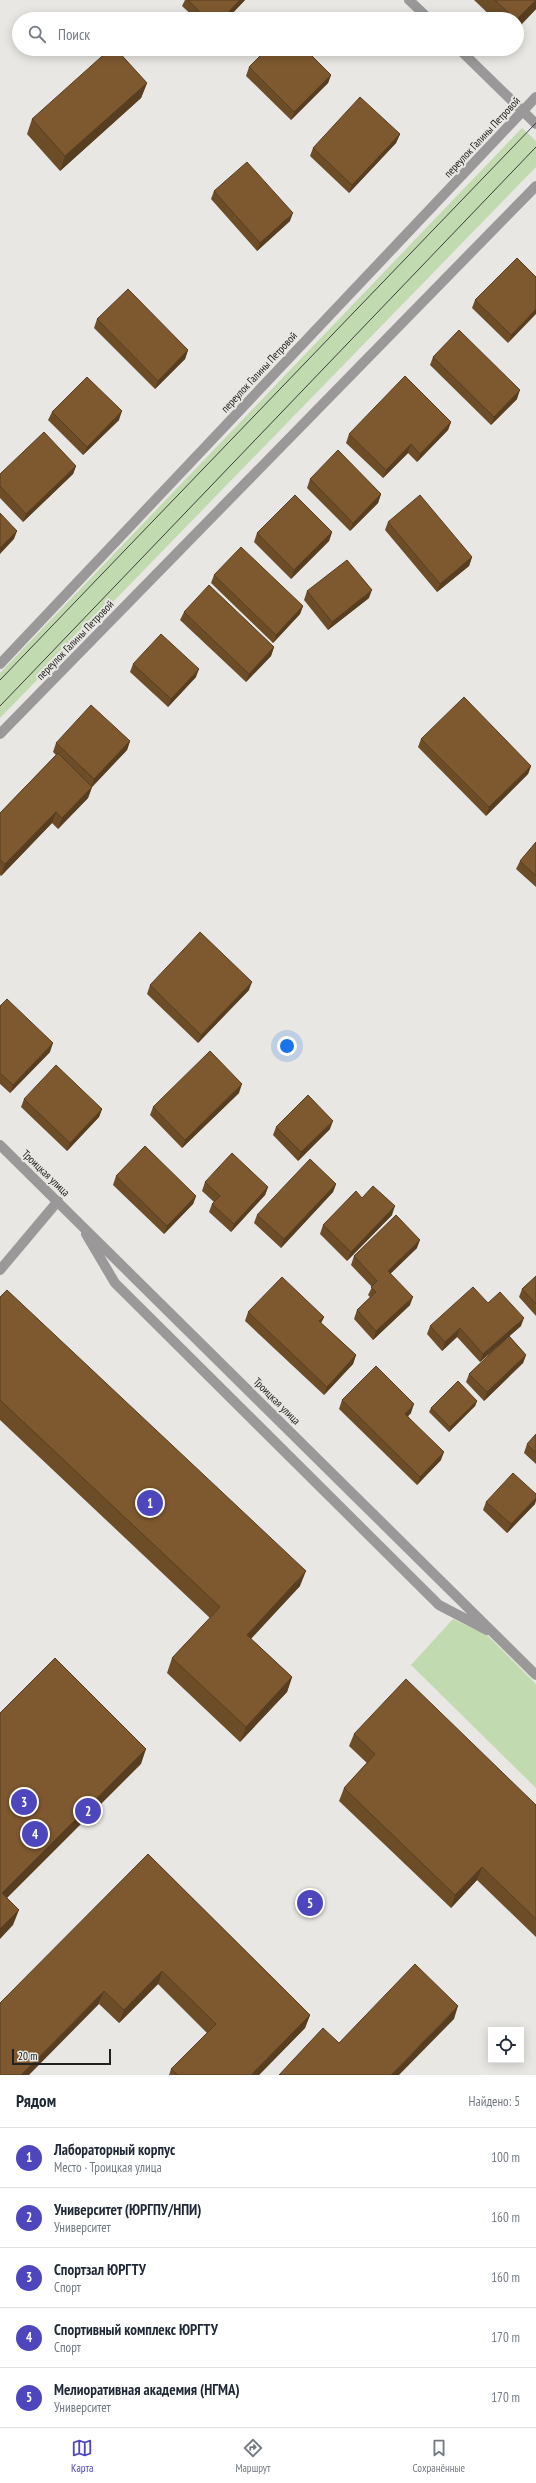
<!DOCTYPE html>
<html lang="ru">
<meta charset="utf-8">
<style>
body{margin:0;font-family:"PT Sans Narrow",sans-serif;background:#f6f6f7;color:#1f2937}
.controls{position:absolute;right:12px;bottom:12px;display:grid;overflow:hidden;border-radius:0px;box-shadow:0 2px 10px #0003}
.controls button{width:36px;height:36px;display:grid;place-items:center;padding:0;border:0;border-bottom:1px solid #e0e1e3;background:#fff;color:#1f2937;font:20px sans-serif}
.scale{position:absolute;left:12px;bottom:10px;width:99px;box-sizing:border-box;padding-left:4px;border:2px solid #222220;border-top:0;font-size:11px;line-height:14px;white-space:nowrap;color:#222220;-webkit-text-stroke:3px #e8e7e3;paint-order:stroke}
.you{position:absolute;left:287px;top:1046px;width:14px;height:14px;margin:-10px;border:3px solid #fff;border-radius:50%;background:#1a73e8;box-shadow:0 0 0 6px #1a73e833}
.badge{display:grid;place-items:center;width:26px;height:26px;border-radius:50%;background:#4d46bd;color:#fff;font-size:13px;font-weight:700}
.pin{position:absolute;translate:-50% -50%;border:2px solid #fff;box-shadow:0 1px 4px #0006}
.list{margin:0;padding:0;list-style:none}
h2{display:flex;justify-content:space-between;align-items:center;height:52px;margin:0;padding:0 16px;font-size:17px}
h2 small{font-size:13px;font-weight:400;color:#747a83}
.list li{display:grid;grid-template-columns:26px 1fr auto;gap:12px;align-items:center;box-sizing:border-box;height:60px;padding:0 16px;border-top:1px solid #e0e1e3}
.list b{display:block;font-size:15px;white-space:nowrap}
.list p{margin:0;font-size:13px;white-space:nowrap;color:#747a83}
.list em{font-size:13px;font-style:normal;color:#747a83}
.icon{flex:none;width:22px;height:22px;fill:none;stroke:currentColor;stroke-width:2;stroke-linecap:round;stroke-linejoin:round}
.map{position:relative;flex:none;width:536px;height:2075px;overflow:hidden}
.search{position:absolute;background:#fff;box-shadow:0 2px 10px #0003;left:12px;right:12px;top:12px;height:44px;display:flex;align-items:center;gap:10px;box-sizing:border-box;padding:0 14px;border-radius:22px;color:#747a83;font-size:15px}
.sheet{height:352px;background:#fff}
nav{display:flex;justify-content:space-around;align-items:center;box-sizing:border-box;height:56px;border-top:1px solid #e0e1e3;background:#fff;font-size:11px;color:#747a83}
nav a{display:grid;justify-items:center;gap:2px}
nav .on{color:#4d46bd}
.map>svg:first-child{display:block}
.green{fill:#c1daaf}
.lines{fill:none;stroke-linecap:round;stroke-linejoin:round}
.minor{stroke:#9a9898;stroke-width:10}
.tram{stroke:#3d3d3b;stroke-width:1}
.wall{fill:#6c4d28}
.shaded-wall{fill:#583e21}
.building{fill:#7e592f;stroke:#583e21}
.labels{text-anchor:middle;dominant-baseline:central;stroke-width:4;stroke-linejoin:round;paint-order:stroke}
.street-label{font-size:11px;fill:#222220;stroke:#e8e7e3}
</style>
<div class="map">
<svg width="536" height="2075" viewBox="0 0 536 2075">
<rect width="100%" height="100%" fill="#e8e7e3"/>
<path class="green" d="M 522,128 L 536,141 L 536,167 L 0,718 L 0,673 Z
M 453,1619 L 487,1635 L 536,1684 L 536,1788 L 411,1665 Z"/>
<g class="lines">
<path class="minor" d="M 409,0 L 429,19
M 459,49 L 536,124
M 0,664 L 536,97
M 0,734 L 536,186
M 0,1145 L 536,1675
M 86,1234 L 115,1283 L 439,1605 L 487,1630
M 0,1270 L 58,1201"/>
<path class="tram" d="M 0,680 L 536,123
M 0,706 L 536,147"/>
</g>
<path class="wall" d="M 185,0 L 245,0 L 227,19 L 196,19 L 182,6 Z
M 474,0 L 536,0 L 536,9 L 517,29 L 517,19 L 494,19 Z
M 249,67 L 331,75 L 328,83 L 291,120 L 246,76 Z
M 147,83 L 141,98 L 60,171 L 27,134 L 32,119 Z
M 400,134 L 396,143 L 349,193 L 310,156 L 313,148 Z
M 214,191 L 290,221 L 257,251 L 211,199 Z
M 536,277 L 508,343 L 472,308 L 475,300 Z
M 97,319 L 188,350 L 185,359 L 155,389 L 94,328 Z
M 433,357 L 517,399 L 491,425 L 430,365 Z
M 52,412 L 119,420 L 83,455 L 48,420 Z
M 451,422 L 448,430 L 417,462 L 408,453 L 383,478 L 346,443 L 349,434 Z
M 76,466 L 73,474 L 23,522 L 0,498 L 0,474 Z
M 310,479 L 381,494 L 378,503 L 350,531 L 307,488 Z
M 388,522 L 472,557 L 469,566 L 437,592 L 385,530 Z
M 332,532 L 329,541 L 291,579 L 254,542 L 257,533 Z
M 214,575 L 303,606 L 300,614 L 273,643 L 211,583 Z
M 307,591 L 369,598 L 328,630 L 304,600 Z
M 184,612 L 274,647 L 271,656 L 246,682 L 180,620 Z
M 133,664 L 196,677 L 168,707 L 130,672 Z
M 421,739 L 531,766 L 528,774 L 486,816 L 418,747 Z
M 130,741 L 127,750 L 92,787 L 88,798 L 58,829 L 52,823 L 1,876 L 0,875 L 0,813 L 56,755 L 53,752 L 56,743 Z
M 536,842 L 536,887 L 516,869 L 520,861 Z
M 150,985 L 249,990 L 198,1043 L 147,994 Z
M 0,1006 L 50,1052 L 10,1093 L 0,1084 Z
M 239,1093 L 182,1148 L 150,1115 L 153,1107 Z
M 24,1099 L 102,1109 L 99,1117 L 67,1151 L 21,1107 Z
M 276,1127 L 330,1129 L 298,1161 L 273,1135 Z
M 116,1176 L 196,1196 L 193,1204 L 164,1234 L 113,1185 Z
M 205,1182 L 268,1187 L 265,1195 L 231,1232 L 209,1212 L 212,1204 L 214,1202 L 202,1191 Z
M 336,1184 L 333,1192 L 281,1248 L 254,1223 L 257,1215 Z
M 362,1198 L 392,1215 L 347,1261 L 320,1234 L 323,1225 Z
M 417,1248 L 390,1274 L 410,1305 L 373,1340 L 354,1319 L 357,1310 L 370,1297 L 368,1295 L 372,1287 L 351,1265 L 354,1256 Z
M 536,1276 L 536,1316 L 519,1297 L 522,1289 Z
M 0,1297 L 300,1586 L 251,1639 L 292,1677 L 287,1692 L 240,1742 L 167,1673 L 172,1658 L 210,1618 L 0,1420 Z
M 488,1303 L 521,1326 L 509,1336 L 526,1355 L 523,1363 L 484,1401 L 466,1382 L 469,1374 L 506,1339 L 480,1362 L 457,1337 L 442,1351 L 427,1334 L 430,1326 Z
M 248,1312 L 324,1317 L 321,1323 L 356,1355 L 353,1364 L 324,1395 L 245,1321 Z
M 342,1400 L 411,1413 L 408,1416 L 441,1460 L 417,1485 L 339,1409 Z
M 477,1401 L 475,1406 L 449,1432 L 429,1412 L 431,1408 Z
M 536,1434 L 536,1464 L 524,1453 L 527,1444 Z
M 486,1502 L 535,1504 L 507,1533 L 483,1510 Z
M 354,1734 L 536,1805 L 536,1937 L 477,1880 L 451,1908 L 339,1801 L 344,1788 L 367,1763 L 349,1746 Z
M 148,1854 L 310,2015 L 305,2028 L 259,2075 L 169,2075 L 171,2069 L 207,2033 L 158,1984 L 119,2023 L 99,2004 Z"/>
<path class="shaded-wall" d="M 240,0 L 245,0 L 227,19 L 222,19 Z
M 536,0 L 536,9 L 517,29 L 517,19 Z
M 331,75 L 328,83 L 291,120 L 294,112 Z
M 147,83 L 141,98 L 60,171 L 65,156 Z
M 400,134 L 396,143 L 349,193 L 352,185 Z
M 293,213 L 290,221 L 257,251 L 260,243 Z
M 536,309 L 536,314 L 508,343 L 511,335 Z
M 188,350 L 185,359 L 155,389 L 158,381 Z
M 520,390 L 517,399 L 491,425 L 494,417 Z
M 122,411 L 119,420 L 83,455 L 87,447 Z
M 451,422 L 448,430 L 417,462 L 420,454 Z
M 411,444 L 408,453 L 383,478 L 386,470 Z
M 76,466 L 73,474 L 23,522 L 26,514 Z
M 381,494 L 378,503 L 350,531 L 353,523 Z
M 17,531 L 14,539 L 0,554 L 0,548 Z
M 332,532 L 329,541 L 291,579 L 294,570 Z
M 472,557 L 469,566 L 437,592 L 440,584 Z
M 372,590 L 369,598 L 328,630 L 332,622 Z
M 303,606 L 300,614 L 273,643 L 276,635 Z
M 274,647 L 271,656 L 246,682 L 249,674 Z
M 199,669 L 196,677 L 168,707 L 171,699 Z
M 130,741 L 127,750 L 92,787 L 88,798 L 58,829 L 62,818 L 91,788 L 94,779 Z
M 531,766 L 528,774 L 486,816 L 489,807 Z
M 56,812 L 52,823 L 1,876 L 5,864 Z
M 252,982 L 249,990 L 198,1043 L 201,1035 Z
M 53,1043 L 50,1052 L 10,1093 L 13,1085 Z
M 242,1084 L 239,1093 L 182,1148 L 185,1140 Z
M 102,1109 L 99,1117 L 67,1151 L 70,1143 Z
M 333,1121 L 330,1129 L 298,1161 L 301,1152 Z
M 336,1184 L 333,1192 L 281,1248 L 284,1239 Z
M 268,1187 L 265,1195 L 231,1232 L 234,1224 Z
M 196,1196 L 193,1204 L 164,1234 L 167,1226 Z
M 395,1206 L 392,1215 L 347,1261 L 351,1252 Z
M 420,1240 L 417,1248 L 385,1279 L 388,1271 Z
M 413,1297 L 410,1305 L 373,1340 L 376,1331 Z
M 324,1317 L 320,1325 L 319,1321 Z
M 524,1318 L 521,1326 L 480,1362 L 483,1354 Z
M 460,1328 L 457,1337 L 442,1351 L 445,1342 Z
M 356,1355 L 353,1364 L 324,1395 L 327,1387 Z
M 526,1355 L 523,1363 L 484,1401 L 487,1392 Z
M 477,1401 L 475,1406 L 449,1432 L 450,1427 Z
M 414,1404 L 411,1413 L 402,1422 L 405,1414 Z
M 444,1452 L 441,1460 L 417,1485 L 420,1477 Z
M 536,1498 L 536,1501 L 535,1504 L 507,1533 L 511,1524 Z
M 306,1571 L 300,1586 L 241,1649 L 247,1635 Z
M 292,1677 L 287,1692 L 240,1742 L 246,1727 Z
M 146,1749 L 141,1764 L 0,1905 L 2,1893 Z
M 482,1867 L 477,1880 L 451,1908 L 455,1895 Z
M 19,1910 L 13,1925 L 0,1939 L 0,1929 Z
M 162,1971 L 158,1984 L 119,2023 L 124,2010 Z
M 104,1991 L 99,2004 L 29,2075 L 21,2075 Z
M 458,2006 L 454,2019 L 399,2075 L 391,2075 Z
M 310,2015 L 305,2028 L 259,2075 L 251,2075 Z"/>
<path class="building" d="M 188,0 L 240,0 L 222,19 L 207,19 Z
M 495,0 L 536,0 L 517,19 L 515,19 Z
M 110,49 L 116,49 L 147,83 L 65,156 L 32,119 Z
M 267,49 L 305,49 L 331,75 L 294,112 L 249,67 Z
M 360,97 L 400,134 L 352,185 L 313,148 Z
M 247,162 L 293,213 L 260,243 L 214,191 Z
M 517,258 L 536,277 L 536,309 L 511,335 L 475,300 Z
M 128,289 L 188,350 L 158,381 L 97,319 Z
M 459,330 L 520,390 L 494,417 L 433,357 Z
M 405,376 L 451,422 L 420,454 L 411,444 L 386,470 L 349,434 Z
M 87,377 L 122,411 L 87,447 L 52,412 Z
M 44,432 L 76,466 L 26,514 L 0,486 L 0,474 Z
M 338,450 L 381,494 L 353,523 L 310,479 Z
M 295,495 L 332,532 L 294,570 L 257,533 Z
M 420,495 L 472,557 L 440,584 L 388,522 Z
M 0,513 L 17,531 L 0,548 Z
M 241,547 L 303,606 L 276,635 L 214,575 Z
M 347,560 L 372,590 L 332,622 L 307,591 Z
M 209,585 L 274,647 L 249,674 L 184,612 Z
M 161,634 L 199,669 L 171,699 L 133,664 Z
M 464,697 L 531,766 L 489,807 L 421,739 Z
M 91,705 L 130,741 L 94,779 L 56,743 Z
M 58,753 L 92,787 L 62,818 L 56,812 L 5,864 L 0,860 L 0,813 Z
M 536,842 L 536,876 L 520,861 Z
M 200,932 L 252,982 L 201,1035 L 150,985 Z
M 7,999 L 53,1043 L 13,1085 L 0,1073 L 0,1006 Z
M 210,1051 L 242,1084 L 185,1140 L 153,1107 Z
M 56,1065 L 102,1109 L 70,1143 L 24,1099 Z
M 308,1095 L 333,1121 L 301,1152 L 276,1127 Z
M 145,1146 L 196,1196 L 167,1226 L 116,1176 Z
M 232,1153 L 268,1187 L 234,1224 L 212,1204 L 220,1196 L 205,1182 Z
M 310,1159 L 336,1184 L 284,1239 L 257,1215 Z
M 373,1186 L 395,1206 L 351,1252 L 323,1225 L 356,1191 L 362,1198 Z
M 396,1215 L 420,1240 L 388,1271 L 413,1297 L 376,1331 L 357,1310 L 376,1292 L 371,1287 L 377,1281 L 354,1256 Z
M 536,1276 L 536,1304 L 522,1289 Z
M 282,1277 L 324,1317 L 319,1321 L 356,1355 L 327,1387 L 248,1312 Z
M 473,1287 L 488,1303 L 500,1292 L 524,1318 L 483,1354 L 460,1328 L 445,1342 L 430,1326 Z
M 7,1290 L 306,1571 L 247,1635 L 292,1677 L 246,1727 L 172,1658 L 220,1607 L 0,1400 L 0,1297 Z
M 509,1336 L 526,1355 L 487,1392 L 469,1374 Z
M 376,1366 L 414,1404 L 405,1414 L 444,1452 L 420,1477 L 342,1400 Z
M 458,1381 L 477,1401 L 450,1427 L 431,1408 Z
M 536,1434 L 536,1453 L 527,1444 Z
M 513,1473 L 536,1494 L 536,1498 L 511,1524 L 486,1502 Z
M 55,1658 L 146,1749 L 2,1893 L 19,1910 L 0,1929 L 0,1713 Z
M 406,1679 L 536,1805 L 536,1919 L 482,1867 L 455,1895 L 344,1788 L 375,1754 L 354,1734 Z
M 148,1854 L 310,2015 L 251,2075 L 178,2075 L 171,2069 L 216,2024 L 162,1971 L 124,2010 L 104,1991 L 21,2075 L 0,2075 L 0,2003 Z
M 415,1964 L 458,2006 L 391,2075 L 279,2075 L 323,2028 L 339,2043 Z"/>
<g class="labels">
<g class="street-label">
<text transform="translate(482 137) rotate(-47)">переулок Галины Петровой</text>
<text transform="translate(259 372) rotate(-47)">переулок Галины Петровой</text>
<text transform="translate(75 640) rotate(-46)">переулок Галины Петровой</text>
<text transform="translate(46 1173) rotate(44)">Троицкая улица</text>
<text transform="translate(277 1401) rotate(45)">Троицкая улица</text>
</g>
</g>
</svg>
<div class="controls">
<button><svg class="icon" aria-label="locate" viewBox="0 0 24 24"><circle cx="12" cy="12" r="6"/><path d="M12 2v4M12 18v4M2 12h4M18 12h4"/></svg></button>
</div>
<div class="scale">20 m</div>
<div class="you"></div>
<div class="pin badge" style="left:150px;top:1503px">1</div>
<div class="pin badge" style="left:88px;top:1811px">2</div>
<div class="pin badge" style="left:24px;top:1802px">3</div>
<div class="pin badge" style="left:35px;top:1834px">4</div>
<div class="pin badge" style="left:310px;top:1903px">5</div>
<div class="search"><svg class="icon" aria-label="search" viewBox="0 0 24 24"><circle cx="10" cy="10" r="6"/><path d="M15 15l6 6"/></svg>Поиск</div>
</div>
<section class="sheet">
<h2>Рядом<small>Найдено: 5</small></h2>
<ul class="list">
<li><span class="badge">1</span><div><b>Лабораторный корпус</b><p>Место · Троицкая улица</p></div><em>100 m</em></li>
<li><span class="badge">2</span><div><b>Университет (ЮРГПУ/НПИ)</b><p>Университет</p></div><em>160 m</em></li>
<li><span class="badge">3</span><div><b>Спортзал ЮРГТУ</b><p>Спорт</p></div><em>160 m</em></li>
<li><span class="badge">4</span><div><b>Спортивный комплекс ЮРГТУ</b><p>Спорт</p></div><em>170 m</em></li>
<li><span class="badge">5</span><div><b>Мелиоративная академия (НГМА)</b><p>Университет</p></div><em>170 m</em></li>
</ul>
</section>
<nav>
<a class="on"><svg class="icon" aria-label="map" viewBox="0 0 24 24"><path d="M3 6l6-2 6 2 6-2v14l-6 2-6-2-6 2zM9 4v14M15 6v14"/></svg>Карта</a>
<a><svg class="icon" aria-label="directions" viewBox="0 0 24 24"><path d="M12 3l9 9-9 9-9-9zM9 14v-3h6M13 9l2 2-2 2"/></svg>Маршрут</a>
<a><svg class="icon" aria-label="saved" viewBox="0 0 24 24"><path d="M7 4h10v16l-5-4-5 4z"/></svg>Сохранённые</a>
</nav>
